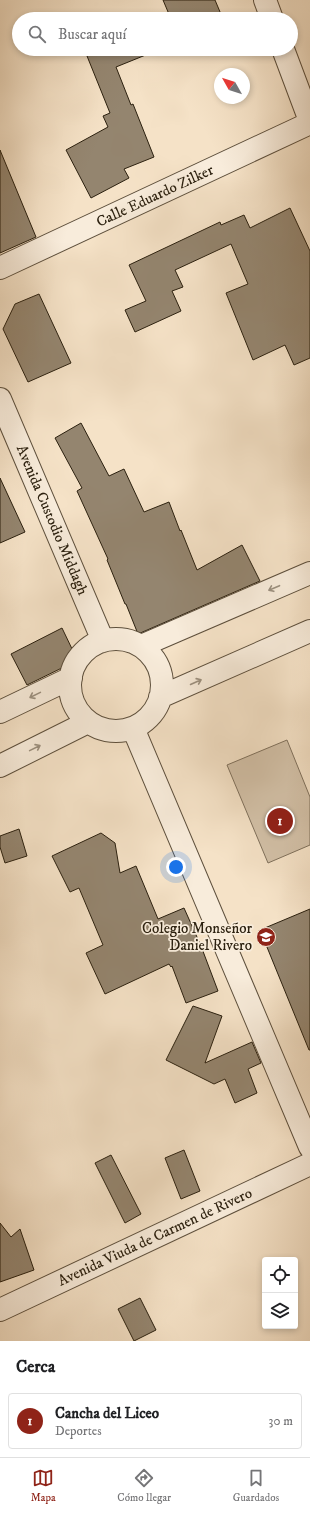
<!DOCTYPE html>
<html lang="es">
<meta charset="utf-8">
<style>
body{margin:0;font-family:"IM FELL DW Pica",serif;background:#f6f6f6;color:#202124}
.controls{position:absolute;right:12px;bottom:12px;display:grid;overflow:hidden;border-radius:4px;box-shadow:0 2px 6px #0003}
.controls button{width:36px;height:36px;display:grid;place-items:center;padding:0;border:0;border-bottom:1px solid #e0e0e0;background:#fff;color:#202124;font:20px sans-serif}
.compass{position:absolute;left:214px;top:68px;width:36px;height:36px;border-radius:50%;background:#fff;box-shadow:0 2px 6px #0003;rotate:309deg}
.you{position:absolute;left:176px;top:867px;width:14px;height:14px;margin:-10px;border:3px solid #fff;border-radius:50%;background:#1a73e8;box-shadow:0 0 0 6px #1a73e833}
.badge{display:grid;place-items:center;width:26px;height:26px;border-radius:50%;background:#8f2418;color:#fff;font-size:13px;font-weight:700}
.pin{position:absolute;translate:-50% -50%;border:2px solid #fff;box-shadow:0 1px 4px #0006}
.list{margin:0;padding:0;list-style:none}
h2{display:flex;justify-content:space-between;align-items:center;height:52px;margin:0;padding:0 16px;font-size:17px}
h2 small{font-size:13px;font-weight:400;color:#757577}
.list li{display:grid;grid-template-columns:26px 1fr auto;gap:12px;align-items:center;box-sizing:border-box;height:56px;margin:0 8px 8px;padding:0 8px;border:1px solid #e0e0e0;border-radius:4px}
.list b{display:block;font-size:15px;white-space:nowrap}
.list p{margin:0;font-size:13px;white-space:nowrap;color:#757577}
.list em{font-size:13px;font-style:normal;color:#757577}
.icon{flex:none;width:22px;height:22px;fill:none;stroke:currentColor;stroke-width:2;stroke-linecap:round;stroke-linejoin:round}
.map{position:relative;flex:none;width:310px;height:1341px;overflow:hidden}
.search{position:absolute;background:#fff;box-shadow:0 2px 6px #0003;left:12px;right:12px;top:12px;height:44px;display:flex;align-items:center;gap:10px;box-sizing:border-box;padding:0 14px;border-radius:22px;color:#757577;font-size:15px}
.sheet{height:116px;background:#fff}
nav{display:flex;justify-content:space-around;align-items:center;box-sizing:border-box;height:56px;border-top:1px solid #e0e0e0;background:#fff;font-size:11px;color:#757577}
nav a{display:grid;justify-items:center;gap:2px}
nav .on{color:#8f2418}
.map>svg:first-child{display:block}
.green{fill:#d3c1a8;stroke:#7f705c}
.building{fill:#94856f;stroke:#2b200f}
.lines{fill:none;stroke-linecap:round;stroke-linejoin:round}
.minor-casing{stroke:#5e503d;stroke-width:24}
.minor{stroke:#f8ecdb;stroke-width:22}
.oneway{stroke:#9c907f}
.labels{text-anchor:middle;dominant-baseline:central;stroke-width:3.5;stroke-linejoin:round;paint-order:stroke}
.street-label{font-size:15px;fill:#2b200f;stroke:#f8ecdb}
.poi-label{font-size:15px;fill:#2b200f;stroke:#f8ecdb;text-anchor:end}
</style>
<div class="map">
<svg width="310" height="1341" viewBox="0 0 310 1341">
<rect width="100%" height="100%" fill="#f5e2c7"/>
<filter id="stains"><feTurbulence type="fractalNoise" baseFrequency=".005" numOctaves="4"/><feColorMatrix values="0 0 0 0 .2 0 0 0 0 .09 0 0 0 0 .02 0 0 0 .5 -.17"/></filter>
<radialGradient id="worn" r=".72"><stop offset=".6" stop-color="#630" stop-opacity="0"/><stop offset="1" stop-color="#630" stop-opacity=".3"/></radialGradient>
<path class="green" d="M 287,740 L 310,797 L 310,845 L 268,863 L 227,765 Z"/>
<path class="building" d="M 163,0 L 215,0 L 223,19 L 171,19 Z
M 104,49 L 158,49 L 158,50 L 116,67 L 131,105 L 133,104 L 154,157 L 124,169 L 129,178 L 91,198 L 66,150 L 108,127 L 103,116 L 110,113 L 87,56 Z
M 0,150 L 36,237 L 0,253 Z
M 290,208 L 310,251 L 310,358 L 294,365 L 285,345 L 253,360 L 226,293 L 248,284 L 231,244 L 175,270 L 183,287 L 172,291 L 181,311 L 135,332 L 125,310 L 146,301 L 129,265 L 220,222 L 221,225 L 244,215 L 250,228 Z
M 39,294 L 71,363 L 28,382 L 3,329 L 15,304 Z
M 81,423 L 109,476 L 124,469 L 144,512 L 169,502 L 180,531 L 181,530 L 197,570 L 242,545 L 260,581 L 138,634 L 126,604 L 125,604 L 107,560 L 108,559 L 77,491 L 82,488 L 55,438 Z
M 0,478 L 25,532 L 0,543 Z
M 62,628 L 74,653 L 70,664 L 27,685 L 11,654 Z
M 19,829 L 27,856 L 5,863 L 0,847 L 0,836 Z
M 101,833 L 115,843 L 120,873 L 136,866 L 158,919 L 184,908 L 201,946 L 218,991 L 186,1003 L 172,966 L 171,967 L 169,964 L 105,994 L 86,953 L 103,945 L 79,888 L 70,892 L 52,856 Z
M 310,909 L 310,1050 L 309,1050 L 260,930 Z
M 193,1006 L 222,1016 L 205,1063 L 252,1042 L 261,1063 L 248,1069 L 257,1093 L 235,1103 L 225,1079 L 214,1084 L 166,1060 Z
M 184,1150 L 200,1191 L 181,1199 L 165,1158 Z
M 111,1155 L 141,1214 L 125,1223 L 95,1163 Z
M 0,1223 L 11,1237 L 20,1229 L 34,1270 L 0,1282 Z
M 140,1298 L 156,1330 L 134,1341 L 118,1309 Z"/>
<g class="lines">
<g class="minor-casing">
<path id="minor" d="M 265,0 L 272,19
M 283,49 L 310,121
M 0,268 L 310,123
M 0,399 L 103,641
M70 685a46 46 0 1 1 92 0a46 46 0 1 1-92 0Z
M 141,646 L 310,573
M 160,697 L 310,631
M 0,712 L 71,678
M 133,728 L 310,1147
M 0,766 L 88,722
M 0,1310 L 310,1164"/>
</g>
<use href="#minor" class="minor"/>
</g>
<defs><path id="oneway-shaft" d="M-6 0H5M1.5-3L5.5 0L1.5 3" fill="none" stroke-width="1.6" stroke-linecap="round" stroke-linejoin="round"/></defs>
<g class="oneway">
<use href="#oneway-shaft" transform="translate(274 588) rotate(157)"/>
<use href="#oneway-shaft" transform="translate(196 682) rotate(-24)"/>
<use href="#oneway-shaft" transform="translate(35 695) rotate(154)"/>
<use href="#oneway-shaft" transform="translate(35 748) rotate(-26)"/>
</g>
<defs>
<g id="school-disc" transform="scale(1)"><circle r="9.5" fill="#8f2418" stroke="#f8ecdb"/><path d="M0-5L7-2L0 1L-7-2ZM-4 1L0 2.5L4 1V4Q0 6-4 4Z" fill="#fff"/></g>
</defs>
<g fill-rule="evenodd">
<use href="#school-disc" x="266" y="937"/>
</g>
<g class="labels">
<g class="street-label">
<text transform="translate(155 196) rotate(-25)">Calle Eduardo Zilker</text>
<text transform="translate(52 520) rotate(67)">Avenida Custodio Middagh</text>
<text transform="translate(155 1237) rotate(-25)">Avenida Viuda de Carmen de Rivero</text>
</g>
<g class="poi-label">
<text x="252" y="928">Colegio Monseñor<tspan x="252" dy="17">Daniel Rivero</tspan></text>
</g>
</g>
<rect width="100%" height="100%" filter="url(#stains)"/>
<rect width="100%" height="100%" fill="url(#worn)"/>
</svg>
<div class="controls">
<button><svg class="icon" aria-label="locate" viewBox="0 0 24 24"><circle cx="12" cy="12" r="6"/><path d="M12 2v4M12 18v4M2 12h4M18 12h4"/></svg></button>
<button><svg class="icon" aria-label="layers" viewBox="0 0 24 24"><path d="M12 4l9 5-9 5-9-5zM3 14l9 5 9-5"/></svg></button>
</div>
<svg class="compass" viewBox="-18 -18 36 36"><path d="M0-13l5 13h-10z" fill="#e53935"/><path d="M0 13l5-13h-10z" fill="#757577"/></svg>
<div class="you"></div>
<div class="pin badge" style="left:280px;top:821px">1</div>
<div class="search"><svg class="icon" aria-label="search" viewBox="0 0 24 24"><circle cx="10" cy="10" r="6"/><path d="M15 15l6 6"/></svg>Buscar aquí</div>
</div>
<section class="sheet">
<h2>Cerca<small></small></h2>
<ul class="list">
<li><span class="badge">1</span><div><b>Cancha del Liceo</b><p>Deportes</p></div><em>30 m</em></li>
</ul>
</section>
<nav>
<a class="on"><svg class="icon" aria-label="map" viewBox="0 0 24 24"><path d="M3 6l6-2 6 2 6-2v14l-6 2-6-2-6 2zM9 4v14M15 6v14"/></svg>Mapa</a>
<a><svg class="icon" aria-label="directions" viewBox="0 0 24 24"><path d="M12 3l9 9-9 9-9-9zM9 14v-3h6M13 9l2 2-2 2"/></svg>Cómo llegar</a>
<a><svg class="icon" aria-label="saved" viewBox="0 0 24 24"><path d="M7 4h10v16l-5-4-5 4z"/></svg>Guardados</a>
</nav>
